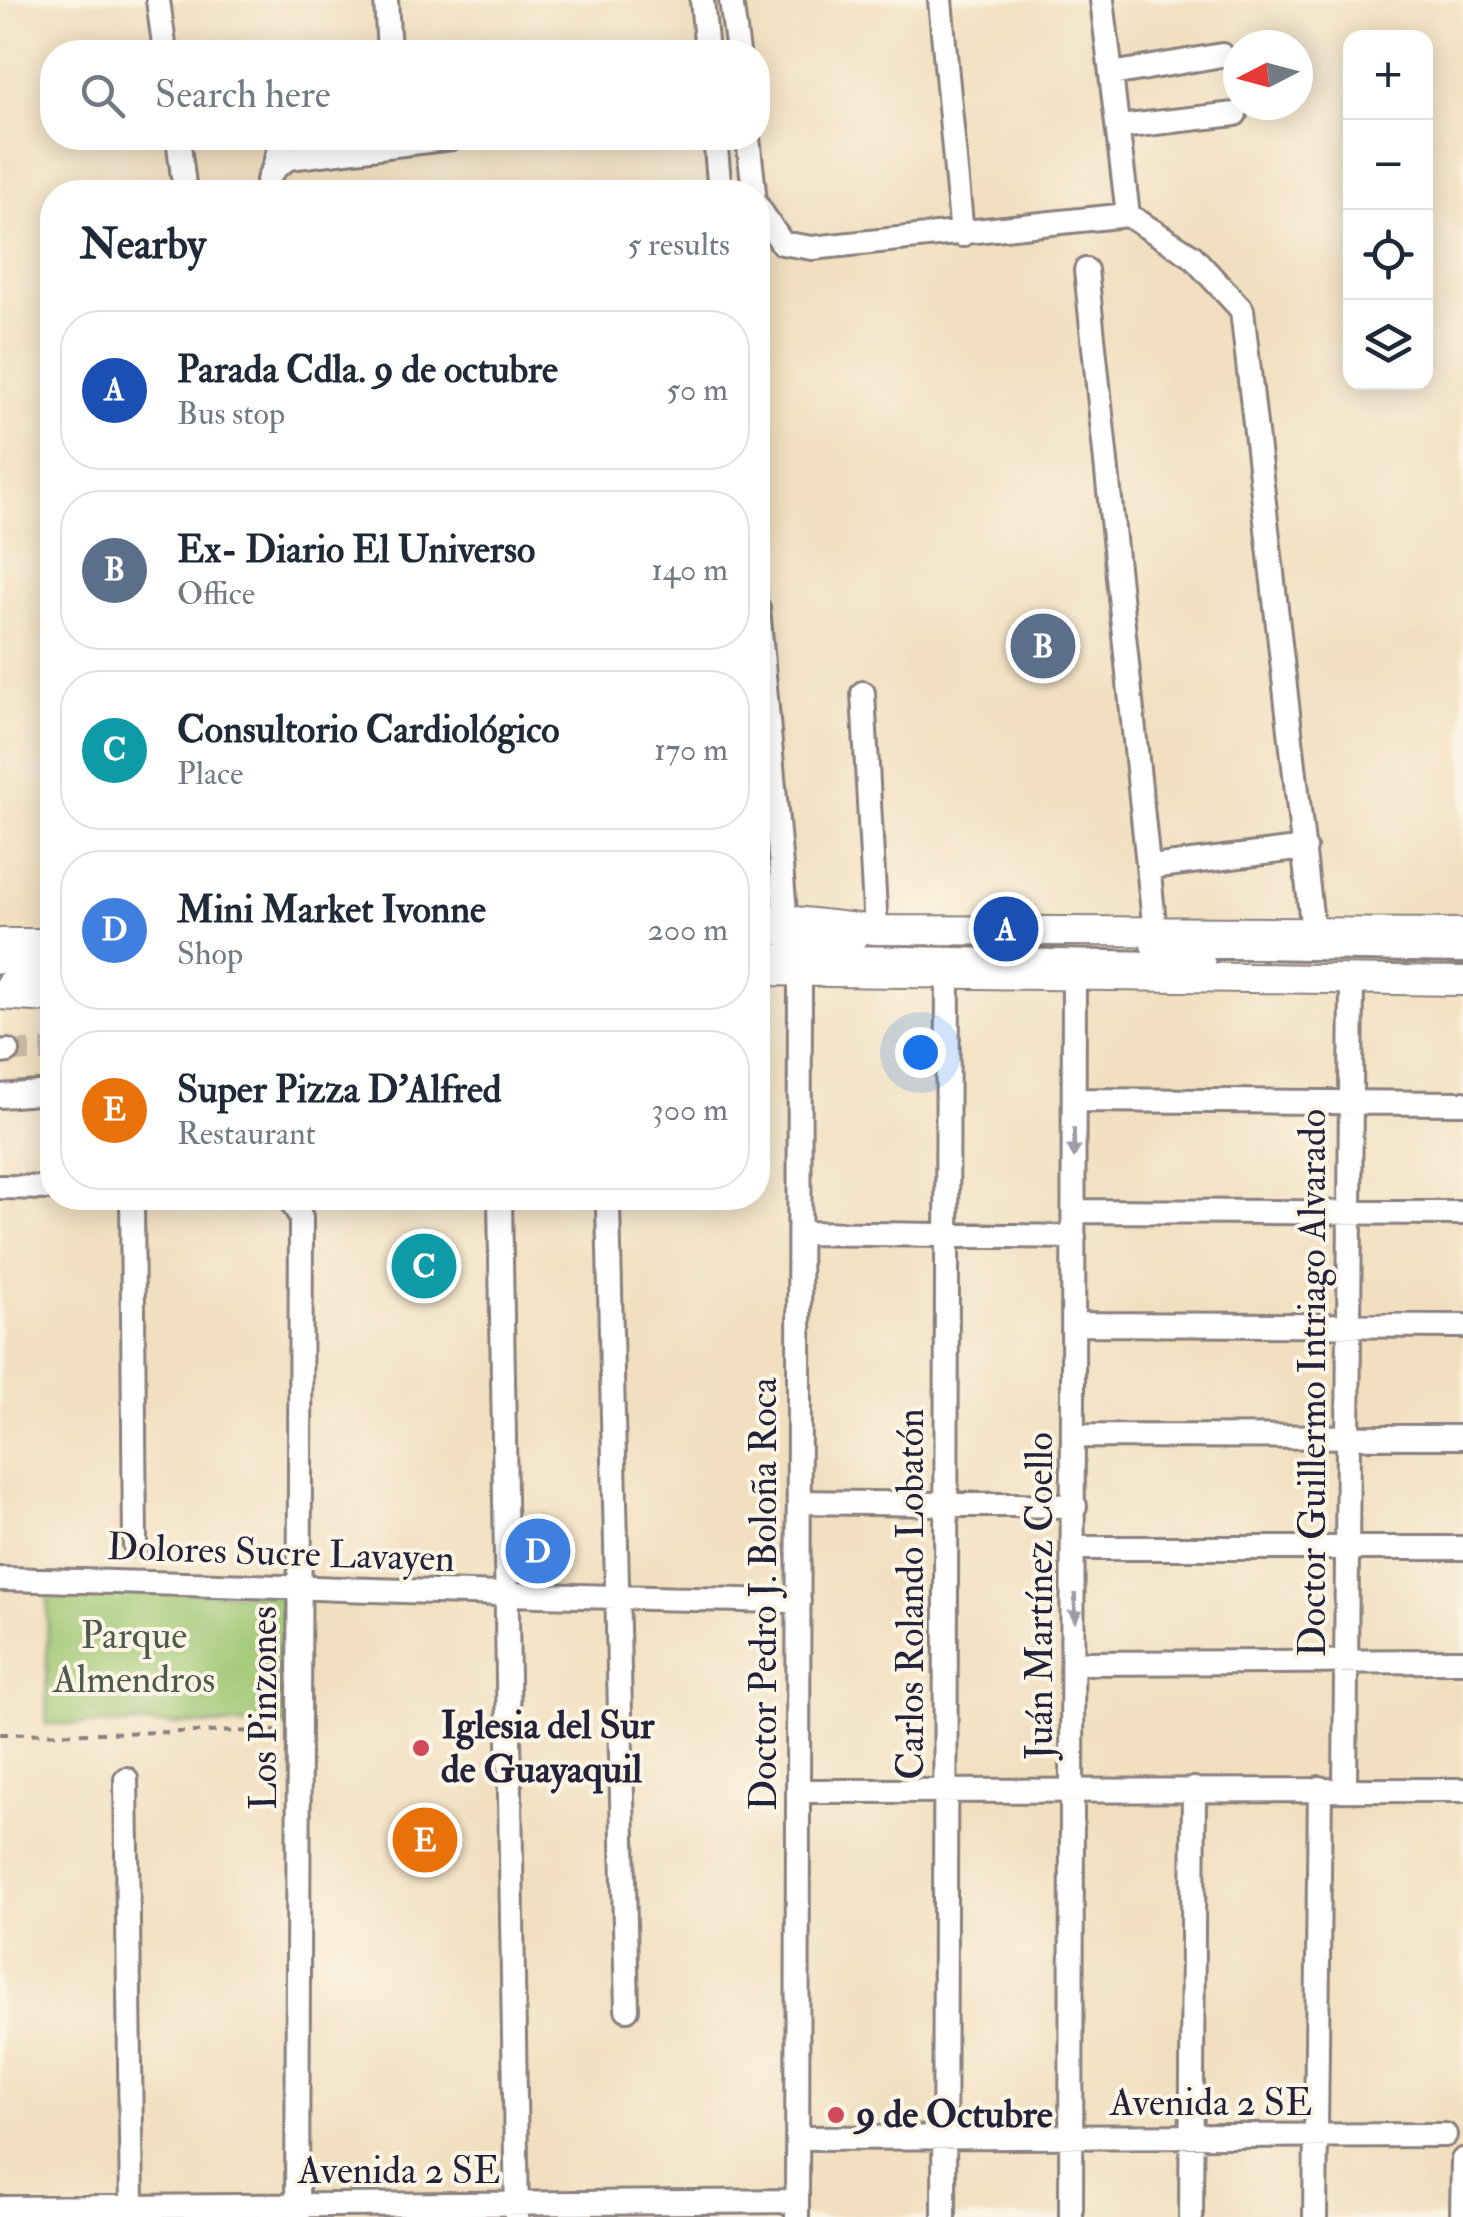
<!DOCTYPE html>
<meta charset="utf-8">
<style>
body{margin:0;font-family:"IM FELL Double Pica",serif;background:#f6f6f7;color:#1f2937}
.controls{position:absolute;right:30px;top:30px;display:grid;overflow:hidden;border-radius:20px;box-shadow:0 5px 25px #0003}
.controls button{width:90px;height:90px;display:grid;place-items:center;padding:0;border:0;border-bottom:2px solid #e0e1e3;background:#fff;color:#1f2937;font:50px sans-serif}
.compass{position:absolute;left:1223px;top:30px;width:90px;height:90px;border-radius:50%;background:#fff;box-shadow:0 5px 25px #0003;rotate:264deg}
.you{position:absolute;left:920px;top:1052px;width:35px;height:35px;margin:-25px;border:8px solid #fff;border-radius:50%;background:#1a73e8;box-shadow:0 0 0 15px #1a73e833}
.badge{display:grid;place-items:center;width:65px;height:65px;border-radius:50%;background:#111827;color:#fff;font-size:32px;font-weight:700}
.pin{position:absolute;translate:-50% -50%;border:5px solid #fff;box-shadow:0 2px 10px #0006}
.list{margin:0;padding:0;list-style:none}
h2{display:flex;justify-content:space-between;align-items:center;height:130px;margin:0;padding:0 40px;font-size:42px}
h2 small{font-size:32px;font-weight:400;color:#747a83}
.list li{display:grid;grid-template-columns:65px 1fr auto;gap:30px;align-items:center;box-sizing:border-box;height:160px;margin:0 20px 20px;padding:0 20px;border:2px solid #e0e1e3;border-radius:40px}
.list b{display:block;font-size:38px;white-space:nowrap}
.list p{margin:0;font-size:32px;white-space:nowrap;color:#747a83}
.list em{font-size:32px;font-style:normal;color:#747a83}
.icon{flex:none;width:55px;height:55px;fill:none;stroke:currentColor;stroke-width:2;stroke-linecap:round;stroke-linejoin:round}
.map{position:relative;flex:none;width:1463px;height:2217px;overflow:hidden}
.search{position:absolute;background:#fff;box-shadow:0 5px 25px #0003;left:40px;top:40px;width:730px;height:110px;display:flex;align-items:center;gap:25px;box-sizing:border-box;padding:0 35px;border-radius:40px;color:#747a83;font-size:38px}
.panel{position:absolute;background:#fff;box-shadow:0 5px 25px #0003;left:40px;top:180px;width:730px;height:1030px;border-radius:40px}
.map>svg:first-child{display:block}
.green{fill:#9dc671;stroke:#607456;stroke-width:2.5}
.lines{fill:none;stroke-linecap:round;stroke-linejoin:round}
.minor-tunnel{stroke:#c8b9a5;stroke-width:22;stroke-dasharray:22 11;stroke-linecap:butt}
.minor-casing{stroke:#8a807d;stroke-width:28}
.major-casing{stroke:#8a807d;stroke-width:32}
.path{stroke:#8a807d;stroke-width:4;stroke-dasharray:8 8;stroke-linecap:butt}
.minor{stroke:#fff;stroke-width:22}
.major{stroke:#fff;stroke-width:28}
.oneway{fill:#9c9ca7}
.poi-dot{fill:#d1495b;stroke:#fcf5e5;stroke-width:4}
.labels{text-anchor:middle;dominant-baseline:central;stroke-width:8;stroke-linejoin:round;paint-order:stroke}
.street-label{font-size:38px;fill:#22223b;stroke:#fcf5e5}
.park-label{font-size:38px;fill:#4d5b4e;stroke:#fcf5e5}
.poi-label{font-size:38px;font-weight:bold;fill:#22223b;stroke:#fcf5e5;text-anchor:start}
</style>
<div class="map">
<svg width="1463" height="2217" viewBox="0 0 1463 2217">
<rect width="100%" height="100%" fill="#fcf5e5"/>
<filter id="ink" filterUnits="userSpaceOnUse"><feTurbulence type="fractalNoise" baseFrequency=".01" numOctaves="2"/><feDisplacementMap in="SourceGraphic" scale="20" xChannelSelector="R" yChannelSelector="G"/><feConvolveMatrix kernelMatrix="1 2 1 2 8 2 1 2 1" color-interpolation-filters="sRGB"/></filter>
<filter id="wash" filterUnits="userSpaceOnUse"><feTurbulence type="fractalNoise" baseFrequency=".0048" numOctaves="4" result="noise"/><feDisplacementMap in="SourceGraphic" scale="40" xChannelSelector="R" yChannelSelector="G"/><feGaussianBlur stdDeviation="2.25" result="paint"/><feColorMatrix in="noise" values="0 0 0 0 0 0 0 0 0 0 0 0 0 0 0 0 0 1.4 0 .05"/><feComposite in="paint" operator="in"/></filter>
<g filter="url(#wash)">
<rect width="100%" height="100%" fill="#f1dfbf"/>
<path class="green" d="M 48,1589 L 300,1595 L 299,1725 L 46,1724 Z"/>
</g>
<g filter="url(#ink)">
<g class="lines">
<path class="minor-tunnel" d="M 8,1051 L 52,1051"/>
<g class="minor-casing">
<path id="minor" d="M 158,0 L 165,52
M 386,0 L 389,52
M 702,0 L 707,52
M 731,0 L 738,52
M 940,0 L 962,235
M 1102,0 L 1128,215 L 1192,256 L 1242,310 L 1313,932
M 1112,74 L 1222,55
M 1119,127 L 1235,114
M 178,138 L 185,192
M 715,138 L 720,192
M 748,138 L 754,192
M 274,167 L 282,138
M 267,192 C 266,174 274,167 289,158 L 452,138
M 758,207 L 782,243 L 812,248 L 1128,215
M 1086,270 L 1155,932
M 758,608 L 786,923
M 863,693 L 876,930
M 1151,867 L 1305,848
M 758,929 L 799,937 L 855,939
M 1152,945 L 1463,951
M 758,955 L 1204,964
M 0,962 L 52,962
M 8,982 L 52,984
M 0,1052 L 8,1051
M 0,1096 L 52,1092
M 1074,1100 L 1463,1103
M 0,1187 L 52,1188
M 132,1198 L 135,1545
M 289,1198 L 301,1217 L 297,2217
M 500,1198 L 517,2217
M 608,1206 L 627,2009
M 1074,1211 L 1463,1213
M 800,1233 L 1074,1237
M 1074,1324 L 1463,1326
M 1075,1436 L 1463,1437
M 799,1502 L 1075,1506
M 1075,1548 L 1463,1548
M 0,1579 C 266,1585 532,1597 799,1601
M 1075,1663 L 1463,1661
M 126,1779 L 132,2206
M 1345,1788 L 1352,979
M 798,1791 L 1463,1790
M 797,2138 L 1445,2135
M 0,2208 L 797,2201
M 797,2217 L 800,971
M 944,2217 L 948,959
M 1071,2217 L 1074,975
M 1191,2217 L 1194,1789
M 1315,2217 L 1320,1788
M 1462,2217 L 1463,2160"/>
</g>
<g class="major-casing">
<path id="major" d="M 758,917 L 876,930 L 1463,933
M 0,943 L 52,943
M 758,971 L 1463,981
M 0,995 L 52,998"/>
</g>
<path class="path" d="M 0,1734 L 280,1731"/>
<use href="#minor" class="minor"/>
<use href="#major" class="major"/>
</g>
<defs><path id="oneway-solid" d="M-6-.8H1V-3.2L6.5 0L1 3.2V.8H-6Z" transform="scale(2.5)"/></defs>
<g class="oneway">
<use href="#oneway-solid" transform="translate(1074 1143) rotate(90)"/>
<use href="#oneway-solid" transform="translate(1075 1608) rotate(90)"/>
</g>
</g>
<g class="poi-dot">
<circle cx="421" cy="1748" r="10"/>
<circle cx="836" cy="2115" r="10"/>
</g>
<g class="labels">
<g class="street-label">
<text transform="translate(1313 1383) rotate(-90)">Doctor Guillermo Intriago Alvarado</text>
<text transform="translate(281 1553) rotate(2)">Dolores Sucre Lavayen</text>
<text transform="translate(764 1594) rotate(-90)">Doctor Pedro J. Boloña Roca</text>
<text transform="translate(911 1594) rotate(-90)">Carlos Rolando Lobatón</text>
<text transform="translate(1040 1596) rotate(-90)">Juán Martínez Coello</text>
<text transform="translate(264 1708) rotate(-90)">Los Pinzones</text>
<text x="1211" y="2103">Avenida 2 SE</text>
<text x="399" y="2171">Avenida 2 SE</text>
</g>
<g class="park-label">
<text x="134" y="1636">Parque<tspan x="134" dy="44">Almendros</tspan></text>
</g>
<g class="poi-label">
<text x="441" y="1726">Iglesia del Sur<tspan x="441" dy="44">de Guayaquil</tspan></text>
<text x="856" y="2115">9 de Octubre</text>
</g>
</g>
</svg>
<div class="controls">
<button>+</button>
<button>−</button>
<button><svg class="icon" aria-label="locate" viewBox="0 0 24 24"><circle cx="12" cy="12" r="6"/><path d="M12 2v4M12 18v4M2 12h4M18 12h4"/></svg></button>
<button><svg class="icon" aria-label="layers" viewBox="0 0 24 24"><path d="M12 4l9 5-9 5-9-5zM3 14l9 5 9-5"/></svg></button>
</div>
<svg class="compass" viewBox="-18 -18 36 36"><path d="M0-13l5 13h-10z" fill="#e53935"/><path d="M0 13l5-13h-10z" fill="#747a83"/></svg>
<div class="you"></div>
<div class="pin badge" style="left:1006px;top:929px;background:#1a4fb4">A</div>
<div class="pin badge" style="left:1043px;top:646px;background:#5c6f8a">B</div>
<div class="pin badge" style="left:424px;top:1266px;background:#0f9aa8">C</div>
<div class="pin badge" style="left:538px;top:1551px;background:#3f7fe0">D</div>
<div class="pin badge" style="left:425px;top:1840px;background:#e8710a">E</div>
<div class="search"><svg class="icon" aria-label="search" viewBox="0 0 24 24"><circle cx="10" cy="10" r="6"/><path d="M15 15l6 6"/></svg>Search here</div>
<section class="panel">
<h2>Nearby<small>5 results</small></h2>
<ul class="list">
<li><span class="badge" style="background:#1a4fb4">A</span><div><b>Parada Cdla. 9 de octubre</b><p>Bus stop</p></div><em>50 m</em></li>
<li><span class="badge" style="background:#5c6f8a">B</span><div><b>Ex- Diario El Universo</b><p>Office</p></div><em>140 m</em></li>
<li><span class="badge" style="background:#0f9aa8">C</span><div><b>Consultorio Cardiológico</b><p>Place</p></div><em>170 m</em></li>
<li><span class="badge" style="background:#3f7fe0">D</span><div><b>Mini Market Ivonne</b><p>Shop</p></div><em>200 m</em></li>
<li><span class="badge" style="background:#e8710a">E</span><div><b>Super Pizza D'Alfred</b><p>Restaurant</p></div><em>300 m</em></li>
</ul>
</section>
</div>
